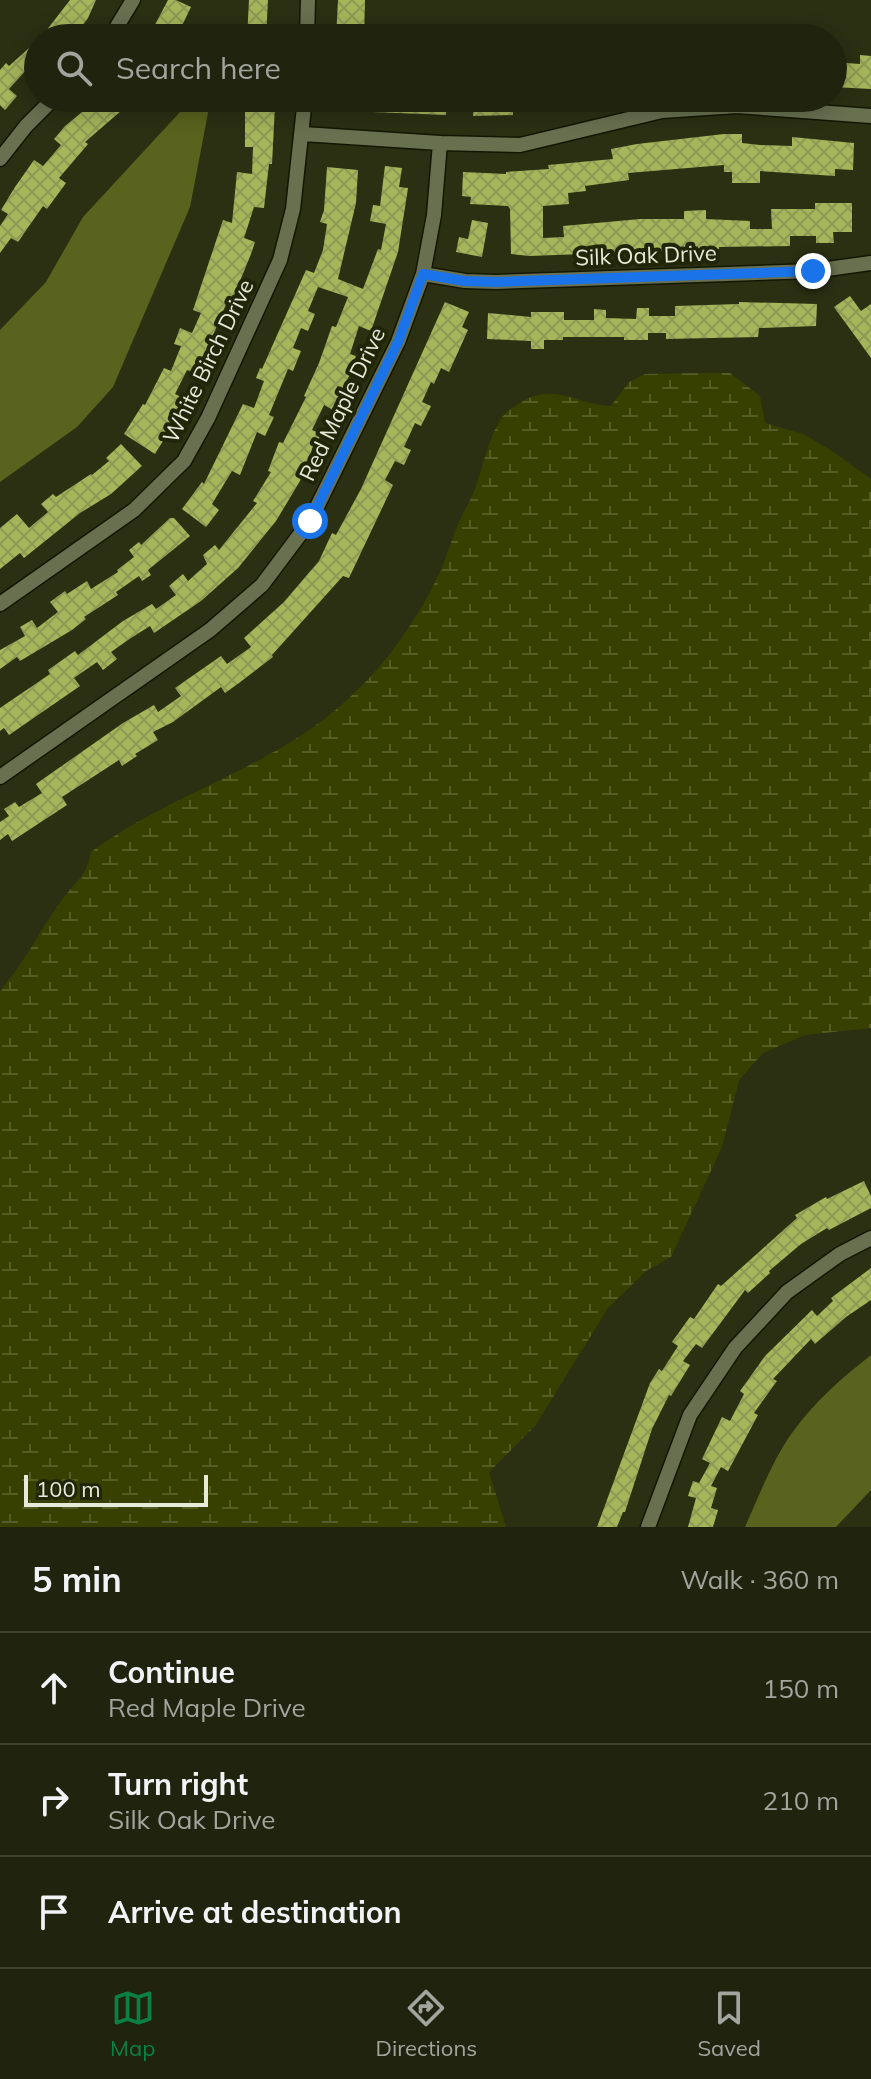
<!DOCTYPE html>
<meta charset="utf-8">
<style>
body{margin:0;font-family:Mulish,sans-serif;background:#282c17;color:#f1f3f6}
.scale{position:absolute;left:24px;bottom:20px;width:184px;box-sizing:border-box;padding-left:8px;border:4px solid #e6ead8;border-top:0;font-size:22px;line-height:28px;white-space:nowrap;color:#e6ead8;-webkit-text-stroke:6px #212609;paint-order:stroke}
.stop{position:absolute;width:24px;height:24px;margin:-18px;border:6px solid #1a73e8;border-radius:50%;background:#fff}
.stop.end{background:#1a73e8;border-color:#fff;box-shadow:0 2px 8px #0008}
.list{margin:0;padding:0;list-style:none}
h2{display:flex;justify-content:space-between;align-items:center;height:104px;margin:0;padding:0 32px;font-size:34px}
h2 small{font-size:26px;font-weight:400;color:#a2a49e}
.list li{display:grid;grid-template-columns:52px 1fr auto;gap:24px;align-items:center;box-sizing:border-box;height:112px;padding:0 32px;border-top:2px solid #3d412e}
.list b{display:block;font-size:30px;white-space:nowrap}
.list p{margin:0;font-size:26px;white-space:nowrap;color:#a2a49e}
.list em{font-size:26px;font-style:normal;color:#a2a49e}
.icon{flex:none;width:44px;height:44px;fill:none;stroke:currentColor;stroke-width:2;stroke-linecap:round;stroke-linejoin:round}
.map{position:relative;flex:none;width:871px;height:1527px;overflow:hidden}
.search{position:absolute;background:#20240e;box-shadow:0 4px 20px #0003;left:24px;right:24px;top:24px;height:88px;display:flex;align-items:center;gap:20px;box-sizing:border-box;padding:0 28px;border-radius:44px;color:#a2a49e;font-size:30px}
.sheet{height:440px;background:#20240e}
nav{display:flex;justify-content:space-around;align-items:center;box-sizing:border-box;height:112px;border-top:2px solid #3d412e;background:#20240e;font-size:22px;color:#a2a49e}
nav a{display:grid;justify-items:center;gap:4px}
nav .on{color:#0b8043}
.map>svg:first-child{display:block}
.wetland{fill:url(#wetland-marsh)}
.water{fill:#59631d}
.building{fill:url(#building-cross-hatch)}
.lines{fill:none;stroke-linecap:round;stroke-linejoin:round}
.minor-casing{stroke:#141700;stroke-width:17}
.minor{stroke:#697050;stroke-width:14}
.route{stroke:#1a73e8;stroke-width:10}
.labels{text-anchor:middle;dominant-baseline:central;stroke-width:8;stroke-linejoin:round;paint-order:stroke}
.street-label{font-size:22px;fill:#e6ead8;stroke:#212609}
</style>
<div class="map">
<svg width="871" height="1527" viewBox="0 0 871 1527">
<defs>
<pattern id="wetland-marsh" width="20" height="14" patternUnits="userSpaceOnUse" patternTransform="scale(2)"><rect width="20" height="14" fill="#384000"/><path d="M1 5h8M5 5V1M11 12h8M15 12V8" fill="none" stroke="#555c24"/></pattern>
<pattern id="building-cross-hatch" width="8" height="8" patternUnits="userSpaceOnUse" patternTransform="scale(2)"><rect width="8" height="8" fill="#a5b55a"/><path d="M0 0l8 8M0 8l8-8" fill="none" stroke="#8d9954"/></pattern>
</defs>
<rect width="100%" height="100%" fill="#2b3013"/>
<path class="wetland" d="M 703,373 L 730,373 L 760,396 L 765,423 L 803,434 L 829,449 L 871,479 L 871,1028 L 805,1035 L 763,1053 L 739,1080 L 722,1147 L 671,1257 L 646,1271 L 608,1308 L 535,1426 L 489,1472 L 506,1527 L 0,1527 L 0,991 C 25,962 40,930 62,900 C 75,882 87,876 91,852 C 171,793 273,768 347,700 C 387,664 420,617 442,567 C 448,554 451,540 457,527 C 462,514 470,502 475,489 C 483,466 488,441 500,420 C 505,412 520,402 529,398 C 558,385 582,406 611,406 L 629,382 L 645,374 Z"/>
<path class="water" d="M 193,98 L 205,98 L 208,113 L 190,207 L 113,387 L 77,427 L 0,482 L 0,330 L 46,282 L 83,217 Z
M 871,1355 L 871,1490 L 836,1527 L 745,1527 C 759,1496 772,1461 792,1433 C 814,1402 842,1378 871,1355 Z"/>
<path class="building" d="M 70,0 L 96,0 L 88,18 L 73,38 L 56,38 L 46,31 Z
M 168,0 L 176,0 L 191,7 L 176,38 L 148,38 Z
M 249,0 L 268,0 L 266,38 L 247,38 Z
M 338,0 L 365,0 L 364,38 L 336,38 Z
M 38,40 L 38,79 L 28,68 L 9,89 L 17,96 L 5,110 L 0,105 L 0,70 L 6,63 L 9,66 Z
M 860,55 L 871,56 L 871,89 L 833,87 L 833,62 L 860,64 Z
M 99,98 L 136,98 L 85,142 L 88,144 L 59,178 L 66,183 L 47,209 L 43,206 L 18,242 L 11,238 L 0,253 L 0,226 L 8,214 L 1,210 L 15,187 L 34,160 L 43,166 L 61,145 L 54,139 L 65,126 Z
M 245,98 L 267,98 L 266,106 L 275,106 L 272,164 L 269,164 L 264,208 L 254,207 L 244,238 L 255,242 L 251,254 L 233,298 L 229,297 L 197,374 L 187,370 L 175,394 L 183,398 L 171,422 L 174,423 L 155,454 L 124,434 L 143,404 L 145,405 L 164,368 L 171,371 L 181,346 L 174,344 L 180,328 L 192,333 L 201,313 L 193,310 L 223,220 L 232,223 L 237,172 L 252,174 L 253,147 L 245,147 Z
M 349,98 L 447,98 L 446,115 L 348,111 Z
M 450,98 L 513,98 L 513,115 L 473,116 L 474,107 L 450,106 Z
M 724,134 L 742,134 L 742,143 L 760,145 L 792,146 L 792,137 L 854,143 L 853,170 L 835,169 L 835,176 L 760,171 L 760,183 L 732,183 L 732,172 L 724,172 L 724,165 L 628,173 L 629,180 L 585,186 L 586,191 L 568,193 L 569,204 L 543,206 L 543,238 L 564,237 L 563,226 L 640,219 L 684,219 L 684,211 L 706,210 L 706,219 L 750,221 L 750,229 L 772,229 L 771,209 L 815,209 L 815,203 L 852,203 L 852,232 L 833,232 L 834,243 L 816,243 L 816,236 L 790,236 L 790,246 L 719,247 L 719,249 L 529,256 L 511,254 L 510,209 L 508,206 L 470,204 L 471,197 L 462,196 L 463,172 L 506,174 L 506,172 L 549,169 L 548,165 L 613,159 L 611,149 L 637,144 Z
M 385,166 L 402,168 L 399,187 L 408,188 L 398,252 L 371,331 L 359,326 L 350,354 L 356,356 L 350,374 L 333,410 L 324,405 L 312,430 L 321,434 L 316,445 L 314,444 L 300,481 L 276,521 L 238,568 L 201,601 L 154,633 L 150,626 L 131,638 L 111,652 L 117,659 L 103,670 L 97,662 L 74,678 L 80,686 L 9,735 L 4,728 L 0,731 L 0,708 L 50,674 L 48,670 L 75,651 L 78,655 L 123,621 L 152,604 L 156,609 L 176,595 L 169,586 L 183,574 L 188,581 L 207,564 L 203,555 L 215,545 L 219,550 L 257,503 L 253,501 L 271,472 L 268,471 L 279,442 L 283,443 L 306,397 L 304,396 L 319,363 L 332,326 L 336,327 L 348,297 L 318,287 L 308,311 L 315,314 L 308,331 L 301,328 L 293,348 L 301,351 L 293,371 L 288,369 L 269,415 L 274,417 L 265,436 L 257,432 L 240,475 L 232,471 L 212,504 L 219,510 L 206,527 L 182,509 L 202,482 L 204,484 L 243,404 L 254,408 L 264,381 L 256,378 L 260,368 L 262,369 L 306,270 L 314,273 L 323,250 L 327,224 L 320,222 L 324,210 L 327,167 L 358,170 L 356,203 L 338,279 L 363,289 L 378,249 L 381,250 L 386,224 L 370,221 L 373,205 L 380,206 Z
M 472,220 L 488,223 L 482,257 L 456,252 L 459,237 L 468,239 Z
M 850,296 L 861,311 L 871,304 L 871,358 L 834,307 Z
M 445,302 L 469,312 L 462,327 L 468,330 L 449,372 L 441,368 L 434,384 L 431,382 L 422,402 L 431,406 L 421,426 L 415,423 L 404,447 L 411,450 L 404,465 L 395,461 L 385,480 L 393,485 L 349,578 L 343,576 L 272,655 L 273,657 L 239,683 L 225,693 L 221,687 L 173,722 L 153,732 L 158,740 L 135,754 L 137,756 L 122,766 L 119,760 L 62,797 L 67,805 L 12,841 L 8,834 L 0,840 L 0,822 L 9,816 L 4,809 L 15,802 L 19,807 L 42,793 L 36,784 L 123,723 L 154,705 L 158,712 L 181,696 L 175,688 L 221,656 L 227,664 L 251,647 L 244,638 L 284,602 L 319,561 L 332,533 L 336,535 L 361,489 Z
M 739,302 L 817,304 L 816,326 L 759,328 L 758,337 L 666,339 L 666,333 L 648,333 L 648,340 L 624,340 L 624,337 L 563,337 L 563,340 L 544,340 L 544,349 L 531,349 L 531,341 L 487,339 L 488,313 L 531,317 L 531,312 L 564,312 L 564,320 L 594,320 L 594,309 L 606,310 L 606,318 L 636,319 L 637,308 L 649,308 L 649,316 L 675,316 L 675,306 L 739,304 Z
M 121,444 L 142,466 L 111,494 L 80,513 L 24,558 L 20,553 L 0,569 L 0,528 L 17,514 L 29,528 L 48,512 L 41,504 L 53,494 L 56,497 L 91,474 L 92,475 L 109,461 L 106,458 Z
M 170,518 L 174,518 L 190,536 L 148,570 L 151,575 L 142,581 L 139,576 L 116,592 L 118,595 L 84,617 L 86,619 L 72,630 L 20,661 L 17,657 L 0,669 L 0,650 L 25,636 L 20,627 L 32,620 L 37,628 L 58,612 L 50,602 L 65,591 L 67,594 L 87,581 L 91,589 L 118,572 L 117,570 L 134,557 L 129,550 L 139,542 L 141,545 Z
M 864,1181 L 871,1196 L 871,1208 L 829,1230 L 827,1228 L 801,1244 L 769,1271 L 770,1273 L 748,1293 L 745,1290 L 702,1348 L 696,1344 L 683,1361 L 690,1365 L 671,1396 L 669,1395 L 652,1429 L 625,1512 L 623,1512 L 617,1527 L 597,1527 L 650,1383 L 659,1369 L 662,1371 L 678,1346 L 672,1342 L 690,1317 L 694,1319 L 718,1284 L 721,1286 L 797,1218 L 795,1215 L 826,1197 L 827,1199 Z
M 871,1268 L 871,1300 L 846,1317 L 815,1344 L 811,1339 L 773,1379 L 777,1381 L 754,1413 L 758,1415 L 728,1471 L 721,1467 L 711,1486 L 717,1488 L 711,1508 L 718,1510 L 713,1527 L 688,1527 L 696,1498 L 688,1496 L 693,1481 L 699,1483 L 710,1463 L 702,1459 L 722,1417 L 730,1421 L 744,1394 L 740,1391 L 765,1356 L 812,1310 L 817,1316 L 833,1301 L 831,1298 Z"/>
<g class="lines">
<g class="minor-casing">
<path id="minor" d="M 110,38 L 133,0
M 307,38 L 308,0
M 303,134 L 440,143 L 520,145 L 662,111 L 737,106 L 871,116
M 0,159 L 26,126 L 54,98
M 423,274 L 465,281 L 496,282 L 813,271 L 871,263
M 0,604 L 134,510 L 184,461 L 208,418 L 280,260 L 293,209 L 305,98
M 0,777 L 210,630 L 262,585 L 310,521 L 398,342 L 423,274 L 434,215 L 440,143
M 648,1527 L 690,1415 L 735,1348 L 787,1292 L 840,1254 L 871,1238"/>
</g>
<use href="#minor" class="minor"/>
</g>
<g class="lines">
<path class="route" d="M 310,521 L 398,342 L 423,274 L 465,281 L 496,282 L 813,271"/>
</g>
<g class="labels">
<g class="street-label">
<text transform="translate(646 255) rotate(-2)">Silk Oak Drive</text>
<text transform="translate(208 361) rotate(-64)">White Birch Drive</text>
<text transform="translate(342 404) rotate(-64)">Red Maple Drive</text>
</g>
</g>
</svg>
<div class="scale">100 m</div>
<div class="stop" style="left:310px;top:521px"></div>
<div class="stop end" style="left:813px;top:271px"></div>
<div class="search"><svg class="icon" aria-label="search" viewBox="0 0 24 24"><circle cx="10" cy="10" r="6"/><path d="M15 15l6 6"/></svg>Search here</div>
</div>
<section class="sheet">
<h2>5 min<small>Walk · 360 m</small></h2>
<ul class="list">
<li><svg class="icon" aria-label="ahead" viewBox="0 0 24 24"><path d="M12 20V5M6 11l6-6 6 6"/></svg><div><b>Continue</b><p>Red Maple Drive</p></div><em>150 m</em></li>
<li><svg class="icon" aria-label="right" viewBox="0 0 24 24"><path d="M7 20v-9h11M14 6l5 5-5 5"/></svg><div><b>Turn right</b><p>Silk Oak Drive</p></div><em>210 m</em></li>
<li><svg class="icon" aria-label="arrive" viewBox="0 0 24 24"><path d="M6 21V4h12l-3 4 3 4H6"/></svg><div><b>Arrive at destination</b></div></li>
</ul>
</section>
<nav>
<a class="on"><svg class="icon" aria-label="map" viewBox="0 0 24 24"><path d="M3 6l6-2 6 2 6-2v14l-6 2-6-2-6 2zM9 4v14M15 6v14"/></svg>Map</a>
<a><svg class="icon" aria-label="directions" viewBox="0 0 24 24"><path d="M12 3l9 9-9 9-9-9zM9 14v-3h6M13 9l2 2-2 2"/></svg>Directions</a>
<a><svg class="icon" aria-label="saved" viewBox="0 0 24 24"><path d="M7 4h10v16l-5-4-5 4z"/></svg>Saved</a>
</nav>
